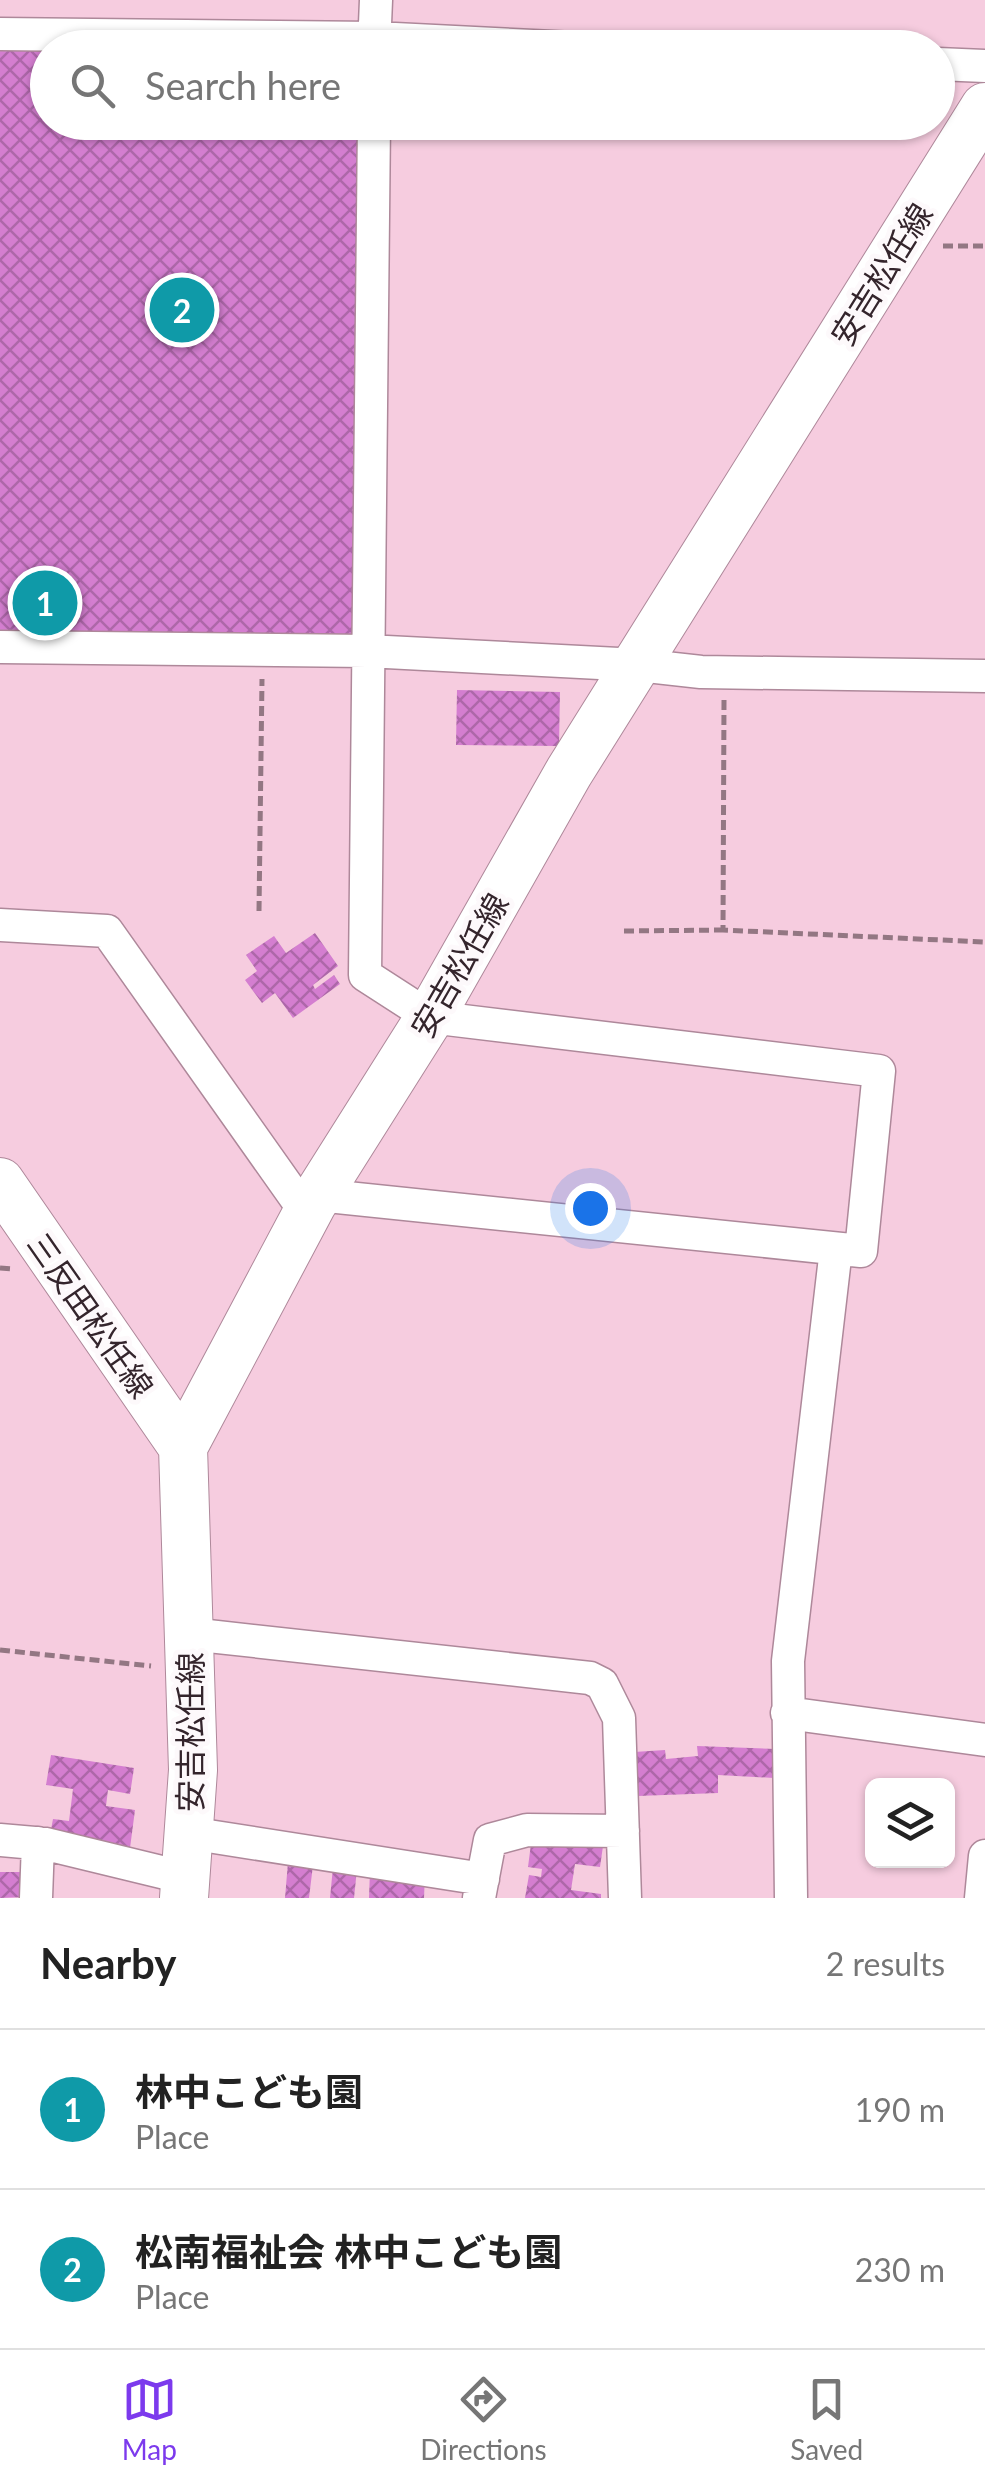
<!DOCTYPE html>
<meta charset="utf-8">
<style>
body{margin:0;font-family:Lato,"Noto Sans JP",sans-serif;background:#f6f6f6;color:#222}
.controls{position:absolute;right:30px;bottom:30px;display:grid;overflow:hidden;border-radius:15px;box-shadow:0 2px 8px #0004}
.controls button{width:90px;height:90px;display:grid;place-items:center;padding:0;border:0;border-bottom:2px solid #e0e0e0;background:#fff;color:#222;font:50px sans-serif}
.you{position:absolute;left:590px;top:1208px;width:35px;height:35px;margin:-25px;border:8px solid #fff;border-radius:50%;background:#1a73e8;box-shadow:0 0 0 15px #1a73e833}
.badge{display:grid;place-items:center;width:65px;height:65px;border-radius:50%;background:#7c3aed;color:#fff;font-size:32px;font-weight:700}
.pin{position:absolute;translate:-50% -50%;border:5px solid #fff;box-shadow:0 2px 10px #0006}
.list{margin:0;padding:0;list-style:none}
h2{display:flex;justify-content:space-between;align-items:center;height:130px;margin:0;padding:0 40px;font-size:42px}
h2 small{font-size:32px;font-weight:400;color:#767676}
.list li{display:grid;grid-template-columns:65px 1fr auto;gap:30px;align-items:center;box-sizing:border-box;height:160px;padding:0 40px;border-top:2px solid #e0e0e0}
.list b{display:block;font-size:38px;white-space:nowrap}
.list p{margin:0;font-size:32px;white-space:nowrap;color:#767676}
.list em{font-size:32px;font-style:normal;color:#767676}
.icon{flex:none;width:55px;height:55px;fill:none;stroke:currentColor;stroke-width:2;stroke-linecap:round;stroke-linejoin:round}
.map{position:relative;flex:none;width:985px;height:1898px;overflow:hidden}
.search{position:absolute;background:#fff;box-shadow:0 2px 8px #0004;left:30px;right:30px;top:30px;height:110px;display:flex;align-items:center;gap:25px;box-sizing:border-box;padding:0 35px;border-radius:55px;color:#767676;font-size:38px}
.sheet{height:450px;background:#fff}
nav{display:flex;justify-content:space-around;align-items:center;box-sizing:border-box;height:140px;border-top:2px solid #e0e0e0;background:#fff;font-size:28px;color:#767676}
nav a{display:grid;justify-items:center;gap:5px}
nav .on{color:#7c3aed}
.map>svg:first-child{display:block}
.building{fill:url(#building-cross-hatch)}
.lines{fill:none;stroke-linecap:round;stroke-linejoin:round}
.street-casing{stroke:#ae889a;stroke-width:35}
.secondary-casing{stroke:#ae889a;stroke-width:50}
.path{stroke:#937783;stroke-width:5;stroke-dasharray:10 5;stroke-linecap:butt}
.street{stroke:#fff;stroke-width:32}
.secondary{stroke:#fff;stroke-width:48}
.labels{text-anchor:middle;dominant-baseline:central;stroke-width:10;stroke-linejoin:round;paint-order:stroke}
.street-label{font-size:32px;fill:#34252c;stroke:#fdf9fb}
</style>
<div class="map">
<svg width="985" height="1898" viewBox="0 0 985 1898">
<defs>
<pattern id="building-cross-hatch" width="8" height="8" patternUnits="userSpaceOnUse" patternTransform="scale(2.5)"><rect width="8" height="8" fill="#d47ed0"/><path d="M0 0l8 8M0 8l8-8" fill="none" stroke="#ad67a9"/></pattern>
</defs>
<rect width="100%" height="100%" fill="#f6ccdf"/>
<path class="building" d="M 0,45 L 48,46 L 48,122 L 366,122 L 362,631 L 352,639 L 0,637 Z
M 457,690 L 560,692 L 559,746 L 456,745 Z
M 315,933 L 338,966 L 313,985 L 315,989 L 334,975 L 340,984 L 293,1018 L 275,993 L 262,1003 L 245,980 L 257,971 L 246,955 L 274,936 L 286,953 Z
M 697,1746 L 775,1749 L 774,1778 L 718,1775 L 718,1793 L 638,1796 L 634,1752 L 665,1750 L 666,1759 L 698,1756 Z
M 51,1755 L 134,1768 L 130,1794 L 108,1790 L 106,1806 L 135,1810 L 130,1848 L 50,1835 L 53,1819 L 69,1821 L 73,1789 L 46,1785 Z
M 532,1836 L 603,1846 L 600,1867 L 575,1864 L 571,1890 L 601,1894 L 601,1898 L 525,1898 L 529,1875 L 541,1877 L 542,1869 L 528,1867 Z
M 288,1862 L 313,1865 L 309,1898 L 285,1898 Z
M 333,1867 L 357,1869 L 354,1898 L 330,1898 Z
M 370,1870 L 425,1873 L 424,1898 L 369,1898 Z
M 0,1872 L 25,1872 L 25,1897 L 0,1898 Z"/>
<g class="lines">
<g class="street-casing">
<path id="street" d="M 0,34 L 375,38 L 574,48
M 374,48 L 376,0
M 938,64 L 985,66
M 0,647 L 367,651 L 638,665 L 701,672 L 985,676
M 0,925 L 107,931 L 307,1214
M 318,1195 L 861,1251 L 879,1071 L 430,1017 L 365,975 L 374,122
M 190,1634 L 590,1678 L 602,1684 L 619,1718 L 625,1898
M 787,1713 L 985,1740
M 189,1833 L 483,1879
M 0,1840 L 46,1844 L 186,1878
M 36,1898 L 38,1843
M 479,1898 L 490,1840 L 527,1830 L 623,1831
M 791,1898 L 788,1661 L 836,1249
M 981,1898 L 985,1856"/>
</g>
<g class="secondary-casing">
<path id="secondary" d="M 0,1182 L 183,1447
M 184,1898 L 193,1770 L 183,1447 L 312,1204 L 430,1017 L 569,772 L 985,107"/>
</g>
<path class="path" d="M 943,246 L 985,246
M 724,700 L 723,930 L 985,942
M 259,911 L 262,679
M 624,931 L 723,930
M 0,1268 L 13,1269
M 0,1650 L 151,1666"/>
<use href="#street" class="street"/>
<use href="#secondary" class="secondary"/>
</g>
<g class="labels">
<g class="street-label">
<text transform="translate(881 274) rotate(-58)">安吉松任線</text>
<text transform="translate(459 965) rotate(-60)">安吉松任線</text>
<text transform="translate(91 1315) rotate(55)">三反田松任線</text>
<text transform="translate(189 1732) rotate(-90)">安吉松任線</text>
</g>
</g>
</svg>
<div class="controls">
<button><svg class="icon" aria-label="layers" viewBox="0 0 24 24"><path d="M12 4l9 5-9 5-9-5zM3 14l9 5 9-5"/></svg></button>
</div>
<div class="you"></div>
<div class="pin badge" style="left:45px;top:603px;background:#0f9aa8">1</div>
<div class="pin badge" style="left:182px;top:310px;background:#0f9aa8">2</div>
<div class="search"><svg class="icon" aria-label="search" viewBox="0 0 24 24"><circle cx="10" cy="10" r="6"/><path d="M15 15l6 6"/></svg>Search here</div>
</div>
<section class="sheet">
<h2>Nearby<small>2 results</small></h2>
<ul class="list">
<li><span class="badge" style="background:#0f9aa8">1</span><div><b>林中こども園</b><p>Place</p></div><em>190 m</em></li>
<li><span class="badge" style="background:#0f9aa8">2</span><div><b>松南福祉会 林中こども園</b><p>Place</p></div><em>230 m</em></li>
</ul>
</section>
<nav>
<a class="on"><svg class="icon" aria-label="map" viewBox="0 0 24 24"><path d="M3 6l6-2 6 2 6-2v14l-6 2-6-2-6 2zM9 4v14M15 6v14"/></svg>Map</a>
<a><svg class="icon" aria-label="directions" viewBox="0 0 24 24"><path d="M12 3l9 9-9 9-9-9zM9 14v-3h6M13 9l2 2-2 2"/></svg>Directions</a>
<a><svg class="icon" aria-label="saved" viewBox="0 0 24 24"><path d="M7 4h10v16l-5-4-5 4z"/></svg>Saved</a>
</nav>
